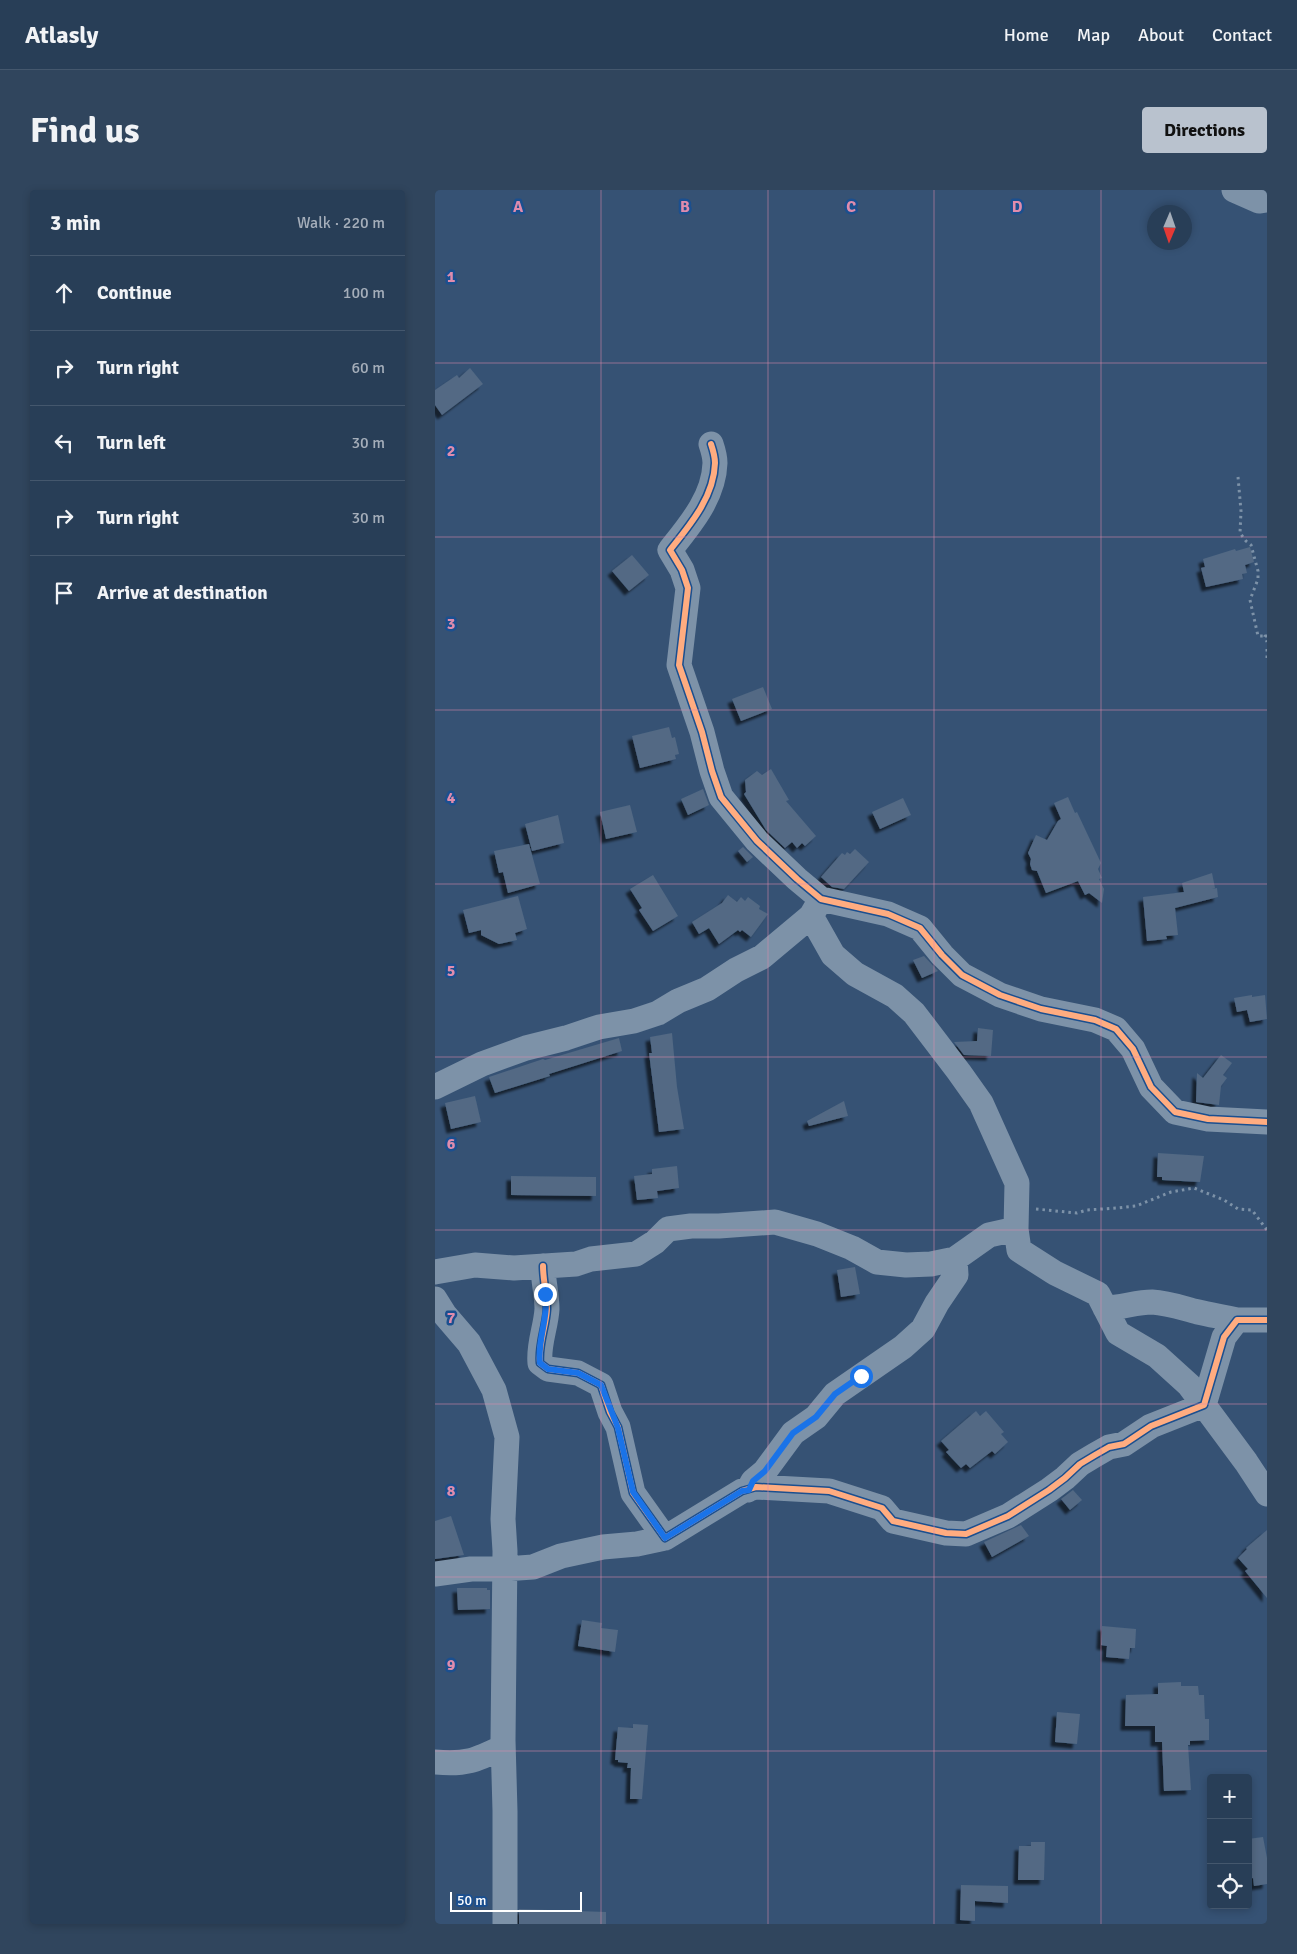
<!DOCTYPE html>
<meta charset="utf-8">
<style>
body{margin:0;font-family:Signika,sans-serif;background:#30455d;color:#f1f3f6}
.controls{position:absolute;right:15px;bottom:15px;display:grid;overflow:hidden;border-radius:5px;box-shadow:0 2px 8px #0003}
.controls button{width:45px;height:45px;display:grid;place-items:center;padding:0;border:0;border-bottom:1px solid #44576d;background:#283e57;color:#f1f3f6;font:25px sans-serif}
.compass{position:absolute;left:712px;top:15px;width:45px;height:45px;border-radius:50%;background:#283e57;box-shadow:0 2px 8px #0003;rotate:182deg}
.scale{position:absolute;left:15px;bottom:12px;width:132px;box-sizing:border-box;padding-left:5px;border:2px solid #fff;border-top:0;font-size:14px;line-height:18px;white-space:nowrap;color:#fff;-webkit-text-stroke:4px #1b4f8f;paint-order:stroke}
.stop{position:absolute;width:15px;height:15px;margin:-11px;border:4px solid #1a73e8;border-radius:50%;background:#fff}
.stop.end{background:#1a73e8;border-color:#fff;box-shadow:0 1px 5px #0008}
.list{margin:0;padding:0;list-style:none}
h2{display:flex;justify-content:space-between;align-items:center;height:65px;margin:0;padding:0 20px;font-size:21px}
h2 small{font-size:16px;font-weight:400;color:#a5aeba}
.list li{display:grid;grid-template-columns:32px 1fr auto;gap:15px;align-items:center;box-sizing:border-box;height:75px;padding:0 20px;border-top:1px solid #44576d}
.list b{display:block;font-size:19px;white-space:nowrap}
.list em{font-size:16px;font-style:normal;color:#a5aeba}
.icon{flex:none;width:28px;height:28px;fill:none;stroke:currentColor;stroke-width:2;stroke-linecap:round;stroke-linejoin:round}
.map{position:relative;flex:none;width:832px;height:1734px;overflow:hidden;border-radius:5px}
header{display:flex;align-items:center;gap:30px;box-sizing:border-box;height:70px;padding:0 25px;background:#283e57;border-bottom:1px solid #44576d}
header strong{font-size:24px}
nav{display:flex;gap:28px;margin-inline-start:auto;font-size:18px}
.intro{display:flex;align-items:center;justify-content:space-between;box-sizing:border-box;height:120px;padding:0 30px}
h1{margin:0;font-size:35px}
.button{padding:12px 22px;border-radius:5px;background:#b9c2ce;color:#111;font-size:18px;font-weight:700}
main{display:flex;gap:30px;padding:0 30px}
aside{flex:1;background:#283e57;border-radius:5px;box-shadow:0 2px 8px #0003}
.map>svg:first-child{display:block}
.building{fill:#526984;filter:url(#shadow)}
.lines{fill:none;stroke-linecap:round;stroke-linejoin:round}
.path{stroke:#7d92a8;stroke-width:3;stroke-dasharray:2.5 4;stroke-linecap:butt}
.minor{stroke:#7d92a8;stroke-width:25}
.cycleway-casing{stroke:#1b4f8f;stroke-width:9}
.cycleway{stroke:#ffac80;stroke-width:6}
.route{stroke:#1a73e8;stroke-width:6}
.grid{fill:none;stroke:#e08cad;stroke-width:1;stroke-opacity:0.55}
.grid-label{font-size:16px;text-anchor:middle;font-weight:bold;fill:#e08cad;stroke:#1b4f8f;stroke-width:5;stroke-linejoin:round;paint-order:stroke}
</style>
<header>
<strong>Atlasly</strong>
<nav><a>Home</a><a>Map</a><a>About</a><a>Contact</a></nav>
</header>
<div class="intro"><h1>Find us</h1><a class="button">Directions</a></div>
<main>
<aside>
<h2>3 min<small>Walk · 220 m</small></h2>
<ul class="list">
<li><svg class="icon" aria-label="ahead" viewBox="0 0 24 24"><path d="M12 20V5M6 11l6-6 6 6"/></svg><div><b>Continue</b></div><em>100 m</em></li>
<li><svg class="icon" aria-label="right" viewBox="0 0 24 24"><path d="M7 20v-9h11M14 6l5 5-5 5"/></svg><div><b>Turn right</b></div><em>60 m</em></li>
<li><svg class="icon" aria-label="left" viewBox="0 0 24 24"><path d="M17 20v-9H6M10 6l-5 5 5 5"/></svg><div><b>Turn left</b></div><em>30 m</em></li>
<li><svg class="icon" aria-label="right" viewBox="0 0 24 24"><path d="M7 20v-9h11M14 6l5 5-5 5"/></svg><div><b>Turn right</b></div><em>30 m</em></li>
<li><svg class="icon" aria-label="arrive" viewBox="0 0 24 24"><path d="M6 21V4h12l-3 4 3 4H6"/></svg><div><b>Arrive at destination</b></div></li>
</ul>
</aside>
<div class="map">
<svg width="832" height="1734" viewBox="0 0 832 1734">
<defs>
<filter id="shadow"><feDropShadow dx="-4.5" dy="4.5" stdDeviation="1" flood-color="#0009"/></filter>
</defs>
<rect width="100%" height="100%" fill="#365274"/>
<path class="building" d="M 35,178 L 48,194 L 7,225 L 0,215 L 0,200 L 22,185 L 24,188 Z
M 815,357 L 819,372 L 810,375 L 812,383 L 807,384 L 808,389 L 771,397 L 766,378 L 770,377 L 768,369 L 800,359 L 801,361 Z
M 197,365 L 214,385 L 194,401 L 177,381 Z
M 328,497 L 337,519 L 306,531 L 297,509 Z
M 234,537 L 237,548 L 240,547 L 244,564 L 240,565 L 241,569 L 205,578 L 197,546 Z
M 336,579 L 354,610 L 351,611 L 381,646 L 370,656 L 367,653 L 362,658 L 357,652 L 350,658 L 331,640 L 309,604 L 311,602 L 310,590 L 322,581 L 327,585 Z
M 268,599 L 274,615 L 253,625 L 246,609 Z
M 633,607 L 640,623 L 642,622 L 666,673 L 663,679 L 667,688 L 664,689 L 669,699 L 667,713 L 654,703 L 650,705 L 643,691 L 611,703 L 602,681 L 597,680 L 595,674 L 596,669 L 593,663 L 601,645 L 612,650 L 623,631 L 626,629 L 619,613 Z
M 468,608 L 476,625 L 445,639 L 437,622 Z
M 195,615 L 202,642 L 171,649 L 165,622 Z
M 123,625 L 129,653 L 97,661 L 90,634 Z
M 94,654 L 105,694 L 73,703 L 68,682 L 64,683 L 59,661 Z
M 308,657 L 318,667 L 312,672 L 303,661 Z
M 420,659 L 434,672 L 409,699 L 397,697 L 386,687 L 407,663 L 410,665 L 412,662 L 415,664 Z
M 777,683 L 780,698 L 777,699 L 782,698 L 783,707 L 740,718 L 743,745 L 731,746 L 732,749 L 712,751 L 708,707 L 749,702 L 747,693 Z
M 218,685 L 243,726 L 218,741 L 204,720 L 207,718 L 195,699 Z
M 293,705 L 302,712 L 306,707 L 310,711 L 313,707 L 325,716 L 324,719 L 333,724 L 316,747 L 307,740 L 305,742 L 303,740 L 284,754 L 274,738 L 264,744 L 257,732 L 287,713 Z
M 83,706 L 92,739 L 80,743 L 82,750 L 64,754 L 46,745 L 46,740 L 34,743 L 28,720 Z
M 489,766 L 503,781 L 487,788 L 478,770 Z
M 817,805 L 817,807 L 830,805 L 832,829 L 815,832 L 812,820 L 802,822 L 799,808 Z
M 543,838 L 558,840 L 556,866 L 529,865 L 519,852 L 542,851 Z
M 237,843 L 242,897 L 249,939 L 224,942 L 214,863 L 217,863 L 215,847 Z
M 184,848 L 187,861 L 114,884 L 115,886 L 60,903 L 54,887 L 108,869 L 110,870 Z
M 786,865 L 797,873 L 788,885 L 792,888 L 786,896 L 784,915 L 761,912 L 762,883 L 768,888 Z
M 40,906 L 46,932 L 16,939 L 10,913 Z
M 409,911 L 413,926 L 374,936 L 372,931 Z
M 723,963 L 769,966 L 765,992 L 727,990 L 727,987 L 722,987 Z
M 242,976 L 244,998 L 222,1001 L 223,1008 L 202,1010 L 199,986 L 217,984 L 217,979 Z
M 76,986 L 161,987 L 161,1006 L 76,1005 Z
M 420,1077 L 425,1104 L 406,1107 L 402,1080 Z
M 541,1221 L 545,1226 L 551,1221 L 569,1242 L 566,1244 L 573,1252 L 560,1264 L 557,1261 L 535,1278 L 531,1274 L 526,1278 L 511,1262 L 514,1260 L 506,1251 Z
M 638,1300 L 647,1310 L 635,1320 L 626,1309 Z
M 16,1326 L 29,1365 L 0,1369 L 0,1331 Z
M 586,1335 L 594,1346 L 557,1367 L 549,1352 Z
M 832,1340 L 832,1408 L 810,1381 L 813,1379 L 803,1368 L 812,1359 L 811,1358 Z
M 22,1398 L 52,1398 L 52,1400 L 55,1400 L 55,1419 L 23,1420 Z
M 147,1430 L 167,1433 L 166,1438 L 183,1440 L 180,1462 L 143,1456 Z
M 667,1436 L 701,1439 L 700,1458 L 695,1458 L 694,1469 L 671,1467 L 672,1456 L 666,1455 Z
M 746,1492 L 746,1496 L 763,1496 L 764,1505 L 769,1505 L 770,1529 L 774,1529 L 774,1550 L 755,1551 L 755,1555 L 753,1555 L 756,1600 L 729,1601 L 727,1552 L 720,1552 L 720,1536 L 690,1536 L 691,1505 L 723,1504 L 723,1493 Z
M 622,1522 L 645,1524 L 642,1554 L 620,1552 Z
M 198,1534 L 213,1535 L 207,1609 L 195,1609 L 196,1578 L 192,1578 L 193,1573 L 183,1572 L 183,1570 L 180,1570 L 183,1537 L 198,1538 Z
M 828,1647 L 832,1668 L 832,1694 L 819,1696 L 818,1688 L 813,1689 L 813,1649 Z
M 596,1652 L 610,1652 L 609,1690 L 583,1690 L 584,1656 L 596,1656 Z
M 526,1695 L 573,1696 L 573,1713 L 540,1711 L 540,1731 L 525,1730 Z
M 84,1719 L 171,1722 L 171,1734 L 84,1734 Z"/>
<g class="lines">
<path class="path" d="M 803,287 L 806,321 L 805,343 L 811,351 L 816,355 L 823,381 L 823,389 L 815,410 L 823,446 L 830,446
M 832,446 L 830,446 L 832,452
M 832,459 L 832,468
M 601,1019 L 642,1023 L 652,1020 L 682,1018 L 701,1016 L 736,1002 L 759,998 L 789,1010 L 803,1019 L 817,1020 L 832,1040"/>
<path class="minor" d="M 799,0 L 824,11 L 832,10
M 276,254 C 278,260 280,267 280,273 C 279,307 255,335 235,360 L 247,380 L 253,398 L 244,475 L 267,542 L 277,581 L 286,607 L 322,651 L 362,689 L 386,709 L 453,724 L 485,738 L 507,765 L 527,785 L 565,805 L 606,819 L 660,830 L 681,839 L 698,859 L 716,897 L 740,922 L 773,929 L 832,932
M 386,709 L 376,726 L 398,765 L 420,784 L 460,806 L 479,823 L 524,882 L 546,913 L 582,993 L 581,1039 L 584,1060 L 620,1083 L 663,1104 L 683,1143 L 722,1166 L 754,1195 L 811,1272 L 832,1304
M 0,897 L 47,874 L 91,858 L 131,848 L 164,837 L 199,831 L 223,823 L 243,811 L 272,799 L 301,780 L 327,767 L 376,726
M 108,1076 C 108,1090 112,1105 112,1119 C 111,1137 103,1155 105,1173 L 113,1179 L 143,1183 L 166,1195 L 175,1222 L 183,1237 L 198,1303 L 230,1348 L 307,1301 L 321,1297 L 394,1301 L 447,1318 L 458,1331 L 511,1343 L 531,1344 L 573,1326 L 614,1300 L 630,1288 L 645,1274 L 660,1265 L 674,1257 L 689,1254 L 716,1236 L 769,1215 L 789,1147 L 802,1130 L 832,1130
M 0,1082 L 40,1075 L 79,1078 L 141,1074 L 156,1069 L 201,1064 L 220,1052 L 233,1039 L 256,1036 L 284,1036 L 340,1032 L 382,1044 L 417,1058 L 442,1072 L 471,1075 L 496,1074 L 520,1069 L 554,1045 L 581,1039
M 0,1109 L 10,1125 L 34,1153 L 59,1200 L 72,1247 L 68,1329 L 70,1361 L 68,1550 L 70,1621 L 70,1734
M 670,1118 C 686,1118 701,1112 717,1112 C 734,1113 747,1118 763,1122 C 776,1125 789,1127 802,1130
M 313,1300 L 318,1291 L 330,1281 L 358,1243 L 381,1227 L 400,1204 L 468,1157 L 488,1139 L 502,1113 L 521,1085 L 520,1069
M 0,1384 L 36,1379 L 70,1379 L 98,1377 L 126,1366 L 168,1357 L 202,1354 L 230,1348
M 0,1572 C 31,1575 41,1570 68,1557"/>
<g class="cycleway-casing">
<path id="cycleway" d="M 276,254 C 278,260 280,267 280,273 C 279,307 255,335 235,360 L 247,380 L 253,398 L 244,475 L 267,542 L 277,581 L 286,607 L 322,651 L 362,689 L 386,709 L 453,724 L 485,738 L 507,765 L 527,785 L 565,805 L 606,819 L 660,830 L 681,839 L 698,859 L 716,897 L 740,922 L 773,929 L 832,932
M 108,1076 C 108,1090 112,1105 112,1119 C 111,1137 103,1155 105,1173 L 113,1179 L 143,1183 L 166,1195 L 175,1222 L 183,1237 L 198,1303 L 230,1348 L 307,1301 L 321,1297 L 394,1301 L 447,1318 L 458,1331 L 511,1343 L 531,1344 L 573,1326 L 614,1300 L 630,1288 L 645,1274 L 660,1265 L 674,1257 L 689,1254 L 716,1236 L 769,1215 L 789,1147 L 802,1130 L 832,1130"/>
</g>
<use href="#cycleway" class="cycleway"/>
</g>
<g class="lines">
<path class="route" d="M 110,1104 C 114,1128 102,1150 105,1173 L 113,1179 L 143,1183 L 166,1195 L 183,1238 L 198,1302 L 230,1348 L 307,1301 L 314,1300 L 318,1291 L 330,1281 L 358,1243 L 381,1227 L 400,1204 L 426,1186"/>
</g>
<path class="grid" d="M 166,0 L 166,1734M 333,0 L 333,1734M 499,0 L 499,1734M 666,0 L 666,1734M 0,173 L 832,173M 0,347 L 832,347M 0,520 L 832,520M 0,694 L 832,694M 0,867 L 832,867M 0,1040 L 832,1040M 0,1214 L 832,1214M 0,1387 L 832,1387M 0,1561 L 832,1561"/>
<g class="grid-label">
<text x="83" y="22">A</text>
<text x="250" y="22">B</text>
<text x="416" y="22">C</text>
<text x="582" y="22">D</text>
<text x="16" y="92">1</text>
<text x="16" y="266">2</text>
<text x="16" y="439">3</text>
<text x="16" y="613">4</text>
<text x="16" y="786">5</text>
<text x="16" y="959">6</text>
<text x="16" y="1133">7</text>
<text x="16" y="1306">8</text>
<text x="16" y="1480">9</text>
</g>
</svg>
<div class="controls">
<button>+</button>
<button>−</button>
<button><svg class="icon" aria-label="locate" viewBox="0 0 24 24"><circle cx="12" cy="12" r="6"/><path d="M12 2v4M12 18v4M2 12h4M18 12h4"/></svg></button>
</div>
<svg class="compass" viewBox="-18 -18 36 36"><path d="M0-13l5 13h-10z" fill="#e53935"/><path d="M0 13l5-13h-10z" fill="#a5aeba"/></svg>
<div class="scale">50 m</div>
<div class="stop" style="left:426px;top:1186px"></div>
<div class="stop end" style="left:110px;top:1104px"></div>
</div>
</main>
